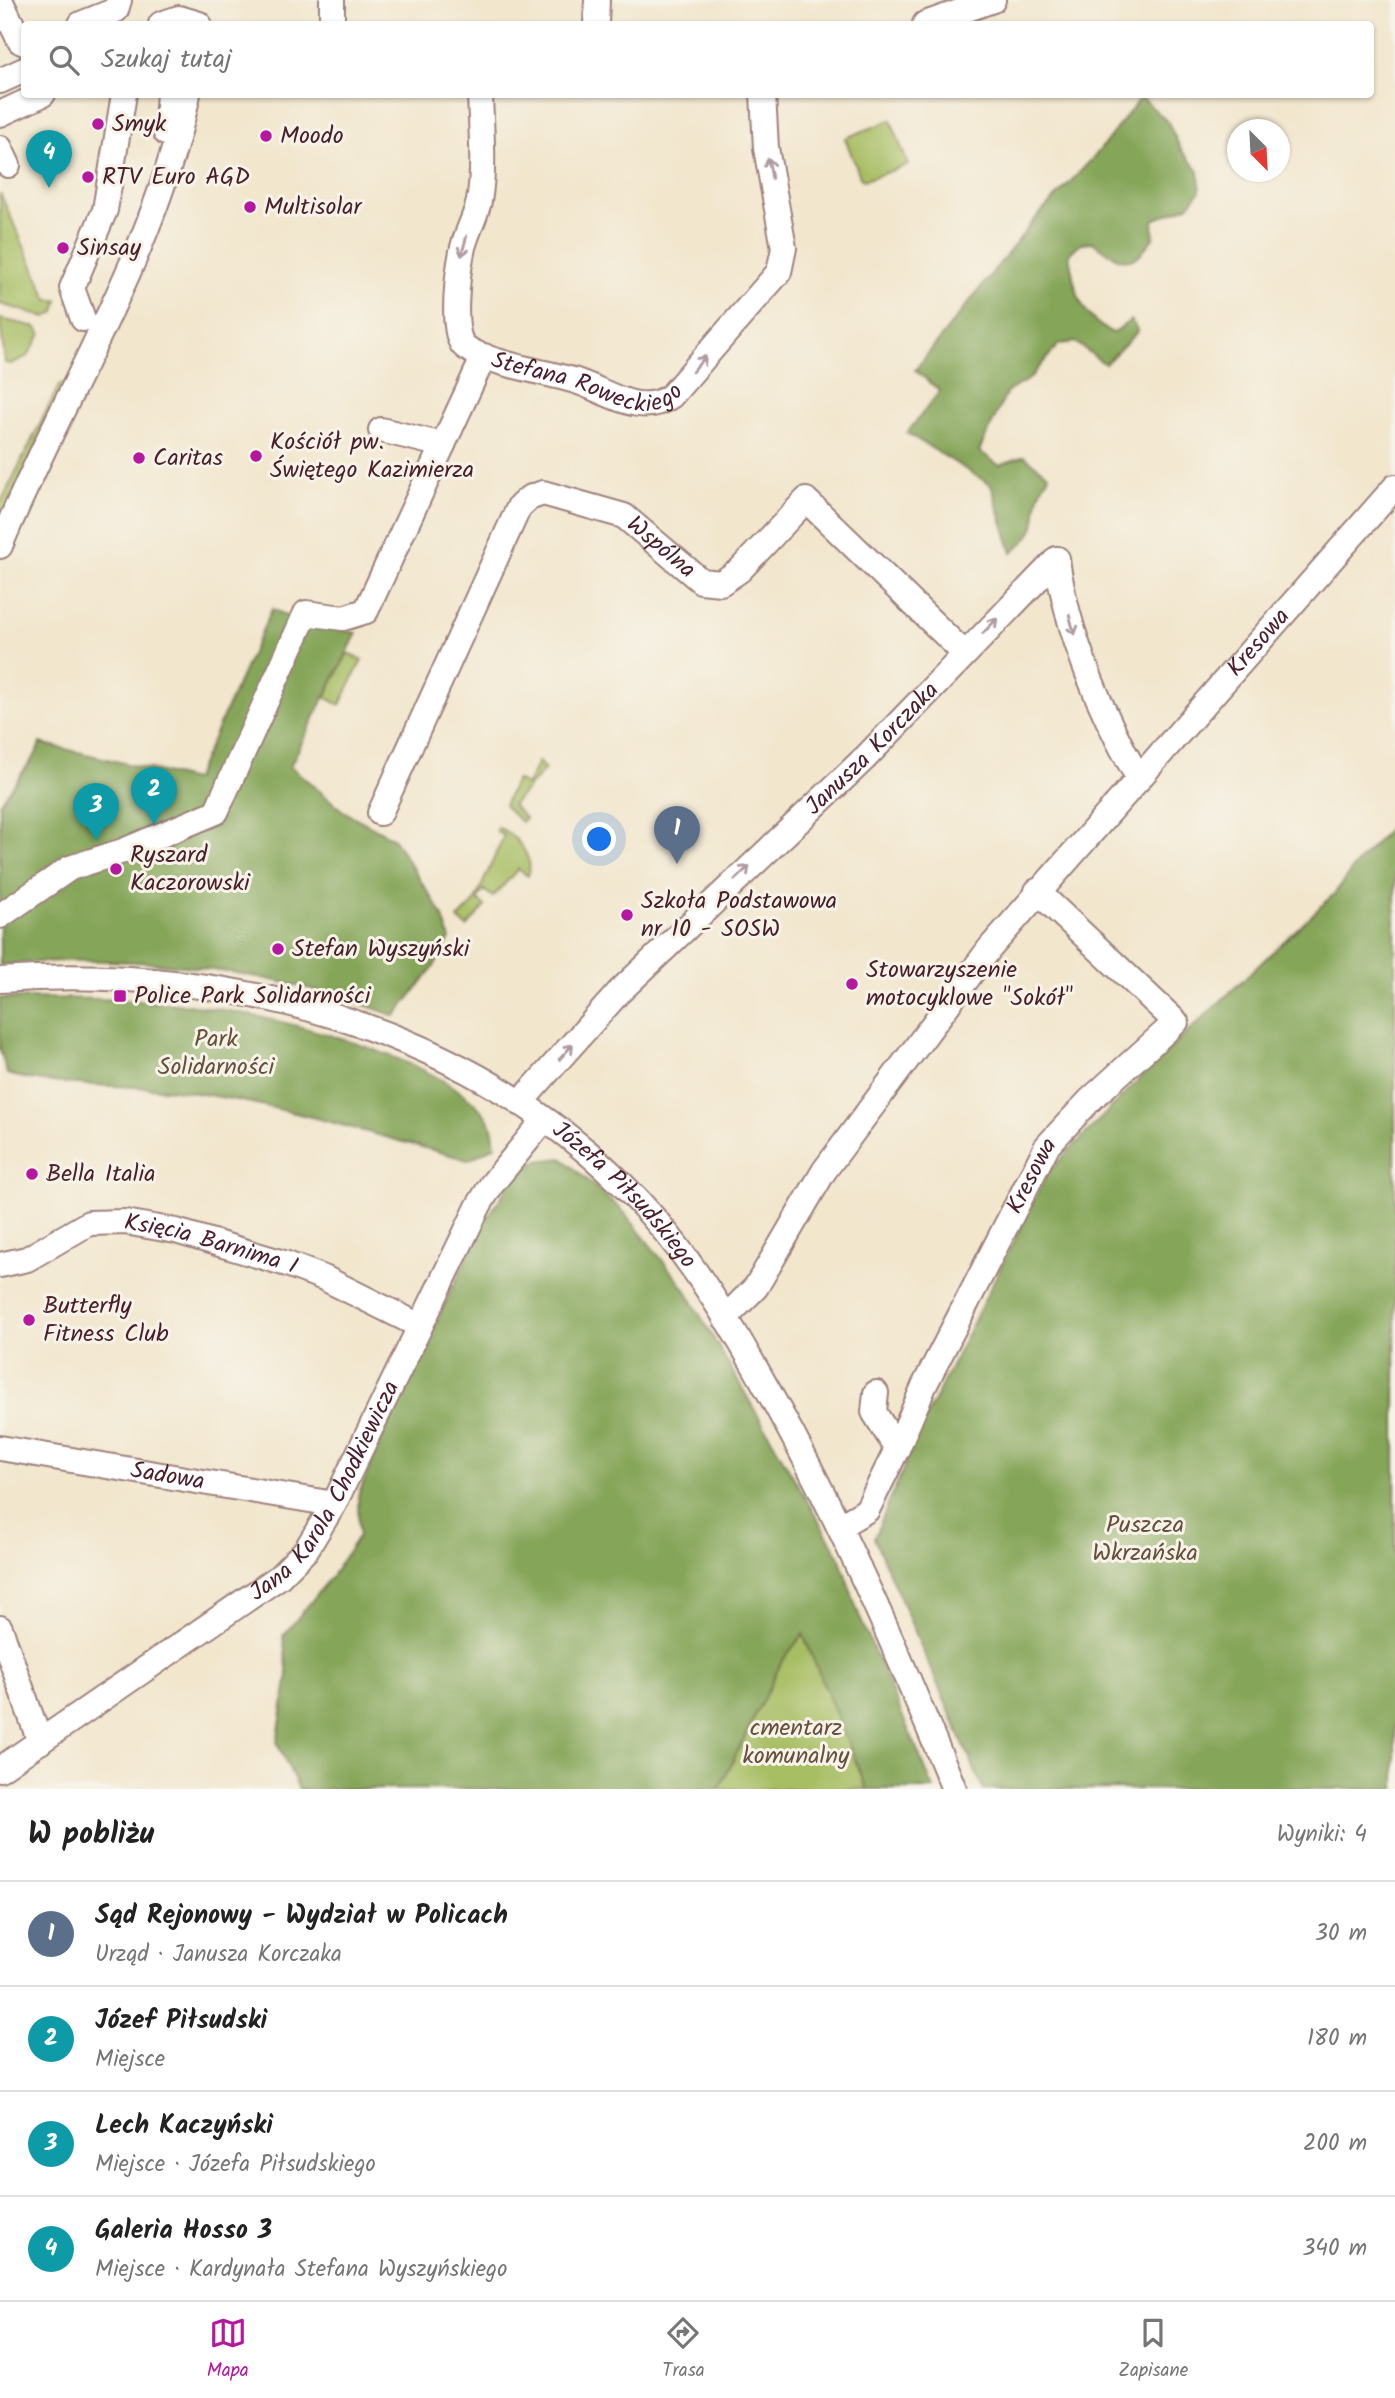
<!DOCTYPE html>
<html lang="pl">
<meta charset="utf-8">
<style>
body{margin:0;font-family:Kalam,sans-serif;background:#f2f2f2;color:#222}
.compass{position:absolute;left:1227px;top:119px;width:63px;height:63px;border-radius:50%;background:#fff;box-shadow:0 2px 5px #0004;rotate:156deg}
.you{position:absolute;left:600px;top:840px;width:24px;height:24px;margin:-18px;border:5px solid #fff;border-radius:50%;background:#1a73e8;box-shadow:0 0 0 10px #1a73e833}
.badge{display:grid;place-items:center;width:46px;height:46px;border-radius:50%;background:#b5179e;color:#fff;font-size:23px;font-weight:700}
.pin{position:absolute;translate:-50% -58px;filter:drop-shadow(0 2px 4px #0008)}
.pin::after{content:'';position:absolute;top:37px;width:24px;height:21px;background:inherit;clip-path:polygon(0 0,100% 0,50% 100%)}
.list{margin:0;padding:0;list-style:none}
h2{display:flex;justify-content:space-between;align-items:center;height:91px;margin:0;padding:0 28px;font-size:30px}
h2 small{font-size:23px;font-weight:400;color:#767676}
.list li{display:grid;grid-template-columns:46px 1fr auto;gap:21px;align-items:center;box-sizing:border-box;height:105px;padding:0 28px;border-top:2px solid #e0e0e0}
.list b{display:block;font-size:26px;white-space:nowrap}
.list p{margin:0;font-size:23px;white-space:nowrap;color:#767676}
.list em{font-size:23px;font-style:normal;color:#767676}
.icon{flex:none;width:38px;height:38px;fill:none;stroke:currentColor;stroke-width:2;stroke-linecap:round;stroke-linejoin:round}
.map{position:relative;flex:none;width:1395px;height:1789px;overflow:hidden}
.search{position:absolute;background:#fff;box-shadow:0 2px 5px #0004;left:21px;right:21px;top:21px;height:77px;display:flex;align-items:center;gap:18px;box-sizing:border-box;padding:0 24px;border-radius:7px;color:#767676;font-size:26px}
.sheet{height:511px;background:#fff}
nav{display:flex;justify-content:space-around;align-items:center;box-sizing:border-box;height:98px;border-top:2px solid #e0e0e0;background:#fff;font-size:19px;color:#767676}
nav a{display:grid;justify-items:center;gap:4px}
nav .on{color:#b5179e}
.map>svg:first-child{display:block}
.green{fill:#a7be63;stroke:#786e47;stroke-width:2}
.forest{fill:#85a559;stroke:#686242;stroke-width:2}
.lines{fill:none;stroke-linecap:round;stroke-linejoin:round}
.minor-casing{stroke:#9e827c;stroke-width:28}
.minor{stroke:#fff;stroke-width:24}
.oneway{stroke:#ae9aa0}
.poi-dot{fill:#b5179e;stroke:#f7f3e8;stroke-width:2.5}
.labels{text-anchor:middle;dominant-baseline:central;stroke-width:6;stroke-linejoin:round;paint-order:stroke}
.poi-label{font-size:24px;fill:#4a1f2b;stroke:#f7f3e8;text-anchor:start}
.street-label{font-size:24px;fill:#4a1f2b;stroke:#f7f3e8}
.park-label{font-size:24px;fill:#664f3c;stroke:#f7f3e8}
</style>
<div class="map">
<svg width="1395" height="1789" viewBox="0 0 1395 1789">
<rect width="100%" height="100%" fill="#f7f3e8"/>
<filter id="ink" filterUnits="userSpaceOnUse"><feTurbulence type="fractalNoise" baseFrequency=".0143" numOctaves="2"/><feDisplacementMap in="SourceGraphic" scale="14" xChannelSelector="R" yChannelSelector="G"/><feConvolveMatrix kernelMatrix="1 2 1 2 8 2 1 2 1" color-interpolation-filters="sRGB"/></filter>
<filter id="wash" filterUnits="userSpaceOnUse"><feTurbulence type="fractalNoise" baseFrequency=".00686" numOctaves="4" result="noise"/><feDisplacementMap in="SourceGraphic" scale="28" xChannelSelector="R" yChannelSelector="G"/><feGaussianBlur stdDeviation="1.57" result="paint"/><feColorMatrix in="noise" values="0 0 0 0 0 0 0 0 0 0 0 0 0 0 0 0 0 1.4 0 .05"/><feComposite in="paint" operator="in"/></filter>
<g filter="url(#wash)">
<rect width="100%" height="100%" fill="#f2e6cd"/>
<path class="green" d="M 891,120 L 908,165 L 865,180 L 861,179 L 845,138 Z
M 0,193 L 48,300 L 58,300 L 55,312 L 46,317 L 0,304 Z
M 0,319 L 36,327 L 41,334 L 28,356 L 11,364 L 5,363 Z
M 66,383 L 0,521 L 0,504 L 60,384 Z
M 348,653 L 362,660 L 340,705 L 325,697 Z
M 538,762 L 545,769 L 512,805 L 525,818 L 521,822 L 504,805 L 516,780 L 527,785 Z
M 497,827 C 515,834 535,857 528,876 L 518,869 L 493,897 L 484,890 L 477,899 L 485,906 L 467,927 L 458,919 L 474,903 L 504,836 L 497,832 Z
M 803,1634 L 867,1789 L 719,1789 L 781,1662 Z"/>
<path class="forest" d="M 1141,97 L 1168,122 L 1181,150 L 1199,171 L 1200,191 L 1188,206 L 1153,220 L 1154,237 L 1141,254 L 1131,260 L 1118,259 L 1092,242 L 1081,243 L 1069,254 C 1074,287 1079,318 1113,333 L 1131,320 L 1138,331 L 1105,364 L 1075,342 L 1059,344 L 1029,379 L 1007,392 L 979,451 L 999,465 L 1024,456 L 1049,475 C 1047,481 1043,484 1041,490 C 1029,525 1046,523 1012,553 L 991,485 L 907,433 L 940,391 L 915,370 L 1035,219 L 1095,156 Z
M 272,609 L 299,621 L 357,633 L 290,766 L 343,811 L 393,838 L 442,914 L 450,939 L 433,968 L 395,1016 C 272,969 131,952 0,965 L 0,803 L 36,754 L 40,743 L 194,780 Z
M 1395,822 L 1395,1789 L 983,1789 L 874,1538 L 921,1427 L 1048,1172 L 1154,1064 L 1335,893 L 1353,868 Z
M 0,998 C 74,998 150,998 223,1010 C 287,1020 463,1064 491,1125 C 494,1131 494,1140 495,1146 L 469,1160 C 374,1135 280,1104 182,1091 C 124,1083 64,1089 7,1074 L 0,1049 Z
M 562,1158 L 624,1212 L 685,1289 L 839,1556 L 860,1618 L 934,1789 L 867,1789 L 803,1634 L 781,1663 L 719,1789 L 299,1789 L 277,1743 L 288,1675 L 283,1636 L 332,1576 L 359,1535 L 358,1496 L 381,1440 L 480,1229 L 516,1174 L 538,1161 Z"/>
</g>
<g filter="url(#ink)">
<g class="lines">
<g class="minor-casing">
<g id="minor">
<path d="M 0,0 L 20,41 L 24,43"/>
<path d="M 332,0 L 332,24"/>
<path d="M 81,24 L 116,10 L 119,0"/>
<path d="M 161,24 L 179,18 L 199,24"/>
<path d="M 596,24 L 597,0"/>
<path d="M 925,24 L 993,0"/>
<path d="M 0,81 L 24,70"/>
<path id="s1" d="M 480,94 C 481,129 485,167 479,201 C 475,219 465,235 462,252 C 458,271 450,333 464,346 C 482,362 550,373 576,381 C 607,391 640,418 671,396 L 779,272 L 784,248 L 766,148 L 763,94"/>
<path d="M 0,114 L 43,94"/>
<path d="M 166,133 L 169,94"/>
<path d="M 0,148 L 8,165"/>
<path d="M 83,319 L 72,288 L 105,210 L 124,94"/>
<path d="M 381,430 L 443,445"/>
<path d="M 0,546 C 62,395 154,256 188,94"/>
<path d="M 1057,559 C 1067,634 1101,713 1139,779"/>
<path id="s2" d="M 380,813 L 519,507 L 529,498 L 543,493 L 624,516 L 701,581 L 721,583 L 740,570 L 806,500 L 964,653"/>
<path d="M 0,916 L 70,868 L 123,851 L 216,812 L 306,613 L 343,618 L 366,611 L 484,356"/>
<path id="s3" d="M 0,980 C 244,961 509,1038 668,1235 C 709,1286 743,1345 775,1403 C 844,1527 900,1657 954,1789"/>
<path id="s4" d="M 520,1103 L 619,992 L 865,758 L 1057,559"/>
<path id="s5" d="M 0,1265 L 27,1259 L 89,1223 L 125,1222 L 176,1231 L 287,1264 L 324,1278 L 420,1326"/>
<path id="s6" d="M 725,1318 L 756,1287 L 824,1171 L 990,948 L 1395,487"/>
<path d="M 876,1393 L 874,1412 L 897,1449"/>
<path id="s7" d="M 0,1448 L 334,1504"/>
<path id="s8" d="M 840,1526 L 867,1510 L 897,1449 L 924,1386 L 1047,1146 L 1090,1100 L 1176,1022 L 1037,891"/>
<path d="M 0,1628 L 40,1742"/>
<path id="s9" d="M 0,1769 L 279,1577 L 306,1550 L 334,1504 L 479,1205 L 492,1184 L 544,1120"/>
</g>
</g>
<use href="#minor" class="minor"/>
</g>
<defs><path id="oneway-shaft" d="M-6 0H5M1.5-3L5.5 0L1.5 3" fill="none" stroke-width="1.6" stroke-linecap="round" stroke-linejoin="round" transform="scale(1.75)"/></defs>
<g class="oneway">
<use href="#oneway-shaft" transform="translate(770 168) rotate(-100)"/>
<use href="#oneway-shaft" transform="translate(464 246) rotate(105)"/>
<use href="#oneway-shaft" transform="translate(699 364) rotate(-49)"/>
<use href="#oneway-shaft" transform="translate(1072 625) rotate(74)"/>
<use href="#oneway-shaft" transform="translate(990 626) rotate(-46)"/>
<use href="#oneway-shaft" transform="translate(742 873) rotate(-44)"/>
<use href="#oneway-shaft" transform="translate(566 1052) rotate(-48)"/>
</g>
</g>
<g class="poi-dot">
<circle cx="98" cy="124" r="7"/>
<circle cx="266" cy="136" r="7"/>
<circle cx="88" cy="177" r="7"/>
<circle cx="250" cy="207" r="7"/>
<circle cx="63" cy="248" r="7"/>
<circle cx="256" cy="456" r="7"/>
<circle cx="139" cy="458" r="7"/>
<circle cx="116" cy="869" r="7"/>
<circle cx="627" cy="915" r="7"/>
<circle cx="278" cy="949" r="7"/>
<circle cx="852" cy="984" r="7"/>
<rect x="113" y="989" width="14" height="14" rx="3.5"/>
<circle cx="32" cy="1174" r="7"/>
<circle cx="29" cy="1320" r="7"/>
</g>
<g class="labels">
<g class="poi-label">
<text x="112" y="124">Smyk</text>
<text x="280" y="136">Moodo</text>
<text x="102" y="177">RTV Euro AGD</text>
<text x="264" y="207">Multisolar</text>
<text x="77" y="248">Sinsay</text>
<text x="270" y="442">Kościół pw.<tspan x="270" dy="28">Świętego Kazimierza</tspan></text>
<text x="153" y="458">Caritas</text>
<text x="130" y="855">Ryszard<tspan x="130" dy="28">Kaczorowski</tspan></text>
<text x="641" y="901">Szkoła Podstawowa<tspan x="641" dy="28">nr 10 - SOSW</tspan></text>
<text x="292" y="949">Stefan Wyszyński</text>
<text x="866" y="970">Stowarzyszenie<tspan x="866" dy="28">motocyklowe "Sokół"</tspan></text>
<text x="134" y="996">Police Park Solidarności</text>
<text x="46" y="1174">Bella Italia</text>
<text x="43" y="1306">Butterfly<tspan x="43" dy="28">Fitness Club</tspan></text>
</g>
<g class="street-label">
<text stroke="none"><textPath href="#s1" startOffset="388">Stefana Roweckiego</textPath></text>
<text stroke="none"><textPath href="#s2" startOffset="497">Wspólna</textPath></text>
<text stroke="none"><textPath href="#s6" startOffset="863">Kresowa</textPath></text>
<text stroke="none"><textPath href="#s4" startOffset="500">Janusza Korczaka</textPath></text>
<text stroke="none"><textPath href="#s8" startOffset="404">Kresowa</textPath></text>
<text stroke="none"><textPath href="#s3" startOffset="684">Józefa Piłsudskiego</textPath></text>
<text stroke="none"><textPath href="#s5" startOffset="224">Księcia Barnima I</textPath></text>
<text stroke="none"><textPath href="#s7" startOffset="170">Sadowa</textPath></text>
<text stroke="none"><textPath href="#s9" startOffset="436">Jana Karola Chodkiewicza</textPath></text>
</g>
<g class="park-label">
<text x="216" y="1039">Park<tspan x="216" dy="28">Solidarności</tspan></text>
<text x="1145" y="1525">Puszcza<tspan x="1145" dy="28">Wkrzańska</tspan></text>
<text x="796" y="1728">cmentarz<tspan x="796" dy="28">komunalny</tspan></text>
</g>
</g>
</svg>
<svg class="compass" viewBox="-18 -18 36 36"><path d="M0-13l5 13h-10z" fill="#e53935"/><path d="M0 13l5-13h-10z" fill="#767676"/></svg>
<div class="you"></div>
<div class="pin badge" style="left:677px;top:864px;background:#5c6f8a">1</div>
<div class="pin badge" style="left:154px;top:825px;background:#0f9aa8">2</div>
<div class="pin badge" style="left:96px;top:841px;background:#0f9aa8">3</div>
<div class="pin badge" style="left:49px;top:188px;background:#0f9aa8">4</div>
<div class="search"><svg class="icon" aria-label="search" viewBox="0 0 24 24"><circle cx="10" cy="10" r="6"/><path d="M15 15l6 6"/></svg>Szukaj tutaj</div>
</div>
<section class="sheet">
<h2>W pobliżu<small>Wyniki: 4</small></h2>
<ul class="list">
<li><span class="badge" style="background:#5c6f8a">1</span><div><b>Sąd Rejonowy - Wydział w Policach</b><p>Urząd · Janusza Korczaka</p></div><em>30 m</em></li>
<li><span class="badge" style="background:#0f9aa8">2</span><div><b>Józef Piłsudski</b><p>Miejsce</p></div><em>180 m</em></li>
<li><span class="badge" style="background:#0f9aa8">3</span><div><b>Lech Kaczyński</b><p>Miejsce · Józefa Piłsudskiego</p></div><em>200 m</em></li>
<li><span class="badge" style="background:#0f9aa8">4</span><div><b>Galeria Hosso 3</b><p>Miejsce · Kardynała Stefana Wyszyńskiego</p></div><em>340 m</em></li>
</ul>
</section>
<nav>
<a class="on"><svg class="icon" aria-label="map" viewBox="0 0 24 24"><path d="M3 6l6-2 6 2 6-2v14l-6 2-6-2-6 2zM9 4v14M15 6v14"/></svg>Mapa</a>
<a><svg class="icon" aria-label="directions" viewBox="0 0 24 24"><path d="M12 3l9 9-9 9-9-9zM9 14v-3h6M13 9l2 2-2 2"/></svg>Trasa</a>
<a><svg class="icon" aria-label="saved" viewBox="0 0 24 24"><path d="M7 4h10v16l-5-4-5 4z"/></svg>Zapisane</a>
</nav>
